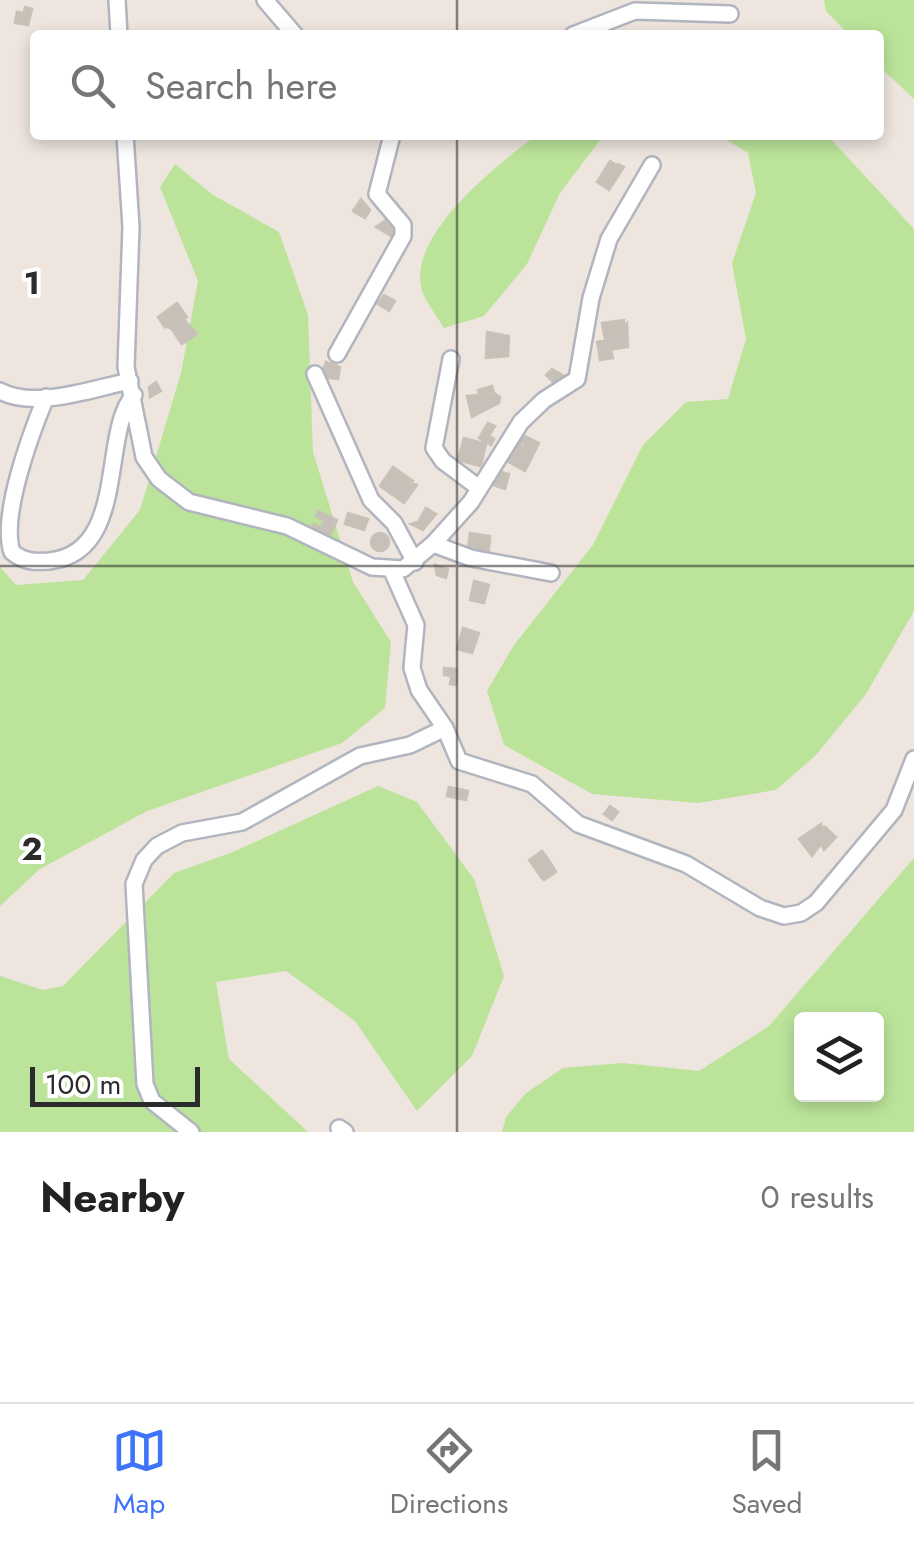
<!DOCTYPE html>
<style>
body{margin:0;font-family:Jost,sans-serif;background:#f6f6f6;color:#222}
.controls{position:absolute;right:30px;bottom:30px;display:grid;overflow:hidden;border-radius:10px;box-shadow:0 5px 15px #0003}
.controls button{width:90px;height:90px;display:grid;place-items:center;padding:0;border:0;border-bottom:2px solid #e0e0e0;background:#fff;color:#222;font:50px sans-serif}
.scale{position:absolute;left:30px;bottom:25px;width:170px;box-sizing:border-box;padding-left:10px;border:5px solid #2b2b2b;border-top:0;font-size:28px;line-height:35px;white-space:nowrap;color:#2b2b2b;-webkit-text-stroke:8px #fff;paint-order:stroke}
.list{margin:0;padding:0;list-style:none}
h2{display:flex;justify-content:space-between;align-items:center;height:130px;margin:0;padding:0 40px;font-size:42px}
h2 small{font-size:32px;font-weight:400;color:#767676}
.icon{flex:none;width:55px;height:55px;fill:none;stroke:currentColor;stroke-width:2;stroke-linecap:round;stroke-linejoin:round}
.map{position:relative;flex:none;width:914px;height:1132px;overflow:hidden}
.search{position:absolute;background:#fff;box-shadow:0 5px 15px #0003;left:30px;right:30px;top:30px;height:110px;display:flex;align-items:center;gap:25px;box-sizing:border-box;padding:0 35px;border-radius:10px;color:#767676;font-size:38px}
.sheet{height:270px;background:#fff}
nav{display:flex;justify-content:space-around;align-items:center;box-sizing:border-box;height:140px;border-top:2px solid #e0e0e0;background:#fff;font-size:28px;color:#767676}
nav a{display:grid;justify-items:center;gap:5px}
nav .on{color:#3e73fa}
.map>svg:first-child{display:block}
.green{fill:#bbe49a;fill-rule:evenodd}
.building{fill:#c6c0b9;stroke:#c9c1b7;stroke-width:2.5}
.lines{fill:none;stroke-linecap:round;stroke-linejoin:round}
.minor-casing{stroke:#b1b5bf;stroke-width:20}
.minor{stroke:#fff;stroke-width:15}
.grid{fill:none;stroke:#2b2b2b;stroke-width:2.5;stroke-opacity:0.55}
.grid-label{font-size:32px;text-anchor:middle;font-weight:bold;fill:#2b2b2b;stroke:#fff;stroke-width:8;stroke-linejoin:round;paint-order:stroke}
</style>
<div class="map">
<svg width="914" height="1132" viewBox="0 0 914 1132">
<rect width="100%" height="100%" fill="#ede5de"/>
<path class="green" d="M 824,0 L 914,0 L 914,99 L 879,66 L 879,35 L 849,35 L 826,11 Z
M 537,135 L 604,135 L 560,193 L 527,264 L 484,316 L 444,328 C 437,316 423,299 421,286 C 410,233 499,163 537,135 Z
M 719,135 L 827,135 L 914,229 L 914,611 L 866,694 L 816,755 L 776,790 L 698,803 L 592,794 L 504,745 L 487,691 L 514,645 L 593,545 L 643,445 L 686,402 L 728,399 L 746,339 L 732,263 L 756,193 L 748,153 Z
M 175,164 L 213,195 L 279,232 L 308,315 L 313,452 L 353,582 L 391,642 L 385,708 L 342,743 L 147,811 L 40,869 L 0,906 L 0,567 L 16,585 L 83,580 L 140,510 L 181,373 L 198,281 L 160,187 Z
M 378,786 L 417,802 L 474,879 L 504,976 L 472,1056 L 417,1111 L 355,1021 L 286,971 L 216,982 L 229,1059 L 308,1132 L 0,1132 L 0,976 L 43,990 L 63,986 L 174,873 L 233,852 Z
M 914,858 L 914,1132 L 502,1132 L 506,1117 L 526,1093 L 563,1068 L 623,1063 L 699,1071 L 769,1026 ZM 802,1019 L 876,1019 L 876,1094 L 802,1094 Z"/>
<path class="building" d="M 25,7 L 32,9 L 28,25 L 15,23 L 17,12 L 24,13 Z
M 610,161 L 619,167 L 603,186 L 597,182 Z
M 618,164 L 624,167 L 609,190 L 603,186 Z
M 361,199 L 370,210 L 365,218 L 353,211 Z
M 389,218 L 401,225 L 393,237 L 376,227 Z
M 384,295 L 395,301 L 389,311 L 378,304 Z
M 177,303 L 187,317 L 182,320 L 176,311 L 164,319 L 164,326 L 158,317 Z
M 176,311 L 193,329 L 179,340 L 171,328 L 164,326 L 164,319 Z
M 624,320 L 621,343 L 599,352 L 597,342 L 605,340 L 602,323 Z
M 627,323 L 628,347 L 608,350 L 607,345 L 621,343 L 619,331 Z
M 193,329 L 197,334 L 182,344 L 179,340 Z
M 487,332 L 509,336 L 508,356 L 486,358 Z
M 611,350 L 613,358 L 600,360 L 599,352 Z
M 326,362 L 340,367 L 338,379 L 321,377 Z
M 552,369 L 566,377 L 557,386 L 546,375 Z
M 156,382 L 161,391 L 150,397 L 149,387 Z
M 492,386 L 494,393 L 480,397 L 478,390 Z
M 494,393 L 500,397 L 499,403 L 472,417 L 467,396 Z
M 488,423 L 495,426 L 489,436 L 494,439 L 491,445 L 479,438 Z
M 520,434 L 531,439 L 528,445 L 522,442 L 514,459 L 509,457 Z
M 464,438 L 486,444 L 482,462 L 459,456 Z
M 531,439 L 539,443 L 525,471 L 507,461 Z
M 459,456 L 482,462 L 480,466 L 458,460 Z
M 393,467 L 413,481 L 409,486 L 396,476 L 390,484 L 384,480 Z
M 497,471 L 509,474 L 505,489 L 493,485 Z
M 396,476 L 417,485 L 404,503 L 380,486 L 384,480 L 390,484 Z
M 426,508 L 436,514 L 423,530 L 411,524 L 418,522 Z
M 318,511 L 337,520 L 329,538 L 311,530 L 314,524 L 321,528 L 324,521 L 316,516 Z
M 348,513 L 368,519 L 364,530 L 345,524 Z
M371 542a9 9 0 1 1 18 0a9 9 0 1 1-18 0Z
M 470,533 L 490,536 L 490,540 L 475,538 L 474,549 L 468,548 Z
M 475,538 L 490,540 L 488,555 L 467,553 L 468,548 L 474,549 Z
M 435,565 L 448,569 L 446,578 L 437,575 Z
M 474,581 L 489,585 L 484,603 L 470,600 Z
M 463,628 L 479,633 L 472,653 L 457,649 Z
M 444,668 L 457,669 L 456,685 L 450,684 L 451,676 L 444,675 Z
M 449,787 L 468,791 L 466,800 L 447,796 Z
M 610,806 L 618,812 L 612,820 L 604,814 Z
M 821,824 L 826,837 L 812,856 L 799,839 Z
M 825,827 L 836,837 L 824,850 L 821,843 L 826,837 L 821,831 Z
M 542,851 L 546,856 L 538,862 L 546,873 L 541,877 L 529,860 Z
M 546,856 L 556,872 L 544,880 L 541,877 L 546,873 L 538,862 Z"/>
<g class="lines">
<g class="minor-casing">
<path id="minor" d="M 117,0 L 119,35
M 265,0 L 295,35
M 573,35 L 635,11 L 730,14
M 125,135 L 131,227 L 126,367 L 144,457 L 159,479 L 189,502 L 287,526 L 372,567 L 403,569 L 433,544 L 471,502 L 521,422 L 544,400 L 577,379 L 591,298 L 609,239 L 652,165
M 337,354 L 403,236 L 403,225 L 377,194 L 392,135
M 451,359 L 434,448 L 443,461 L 479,488
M 315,374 L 371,500 L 394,523 L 415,562
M 0,391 C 35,410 94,388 130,381
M 46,397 C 31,433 0,516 12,552 C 24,562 35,562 49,561 C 129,553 100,432 134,395
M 433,544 L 471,558 L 551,573
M 392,571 L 416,625 L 412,668 L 419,690 L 445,728 L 459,761 L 532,784 L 578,824 L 686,864 L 760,908 L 784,916 L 801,913 L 816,903 L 894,810 L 914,759
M 339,1128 L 345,1132
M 191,1132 L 152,1101 L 145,1084 L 134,884 L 144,860 L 157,846 L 182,833 L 242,822 L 360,756 L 410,745 L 445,728"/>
</g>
<use href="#minor" class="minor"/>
</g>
<path class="grid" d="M 457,0 L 457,35M 457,135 L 457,1132M 0,566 L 914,566"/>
<g class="grid-label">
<text x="32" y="294">1</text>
<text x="32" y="860">2</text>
</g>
</svg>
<div class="controls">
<button><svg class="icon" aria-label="layers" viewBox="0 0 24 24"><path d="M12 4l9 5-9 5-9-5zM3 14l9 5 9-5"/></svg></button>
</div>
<div class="scale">100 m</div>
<div class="search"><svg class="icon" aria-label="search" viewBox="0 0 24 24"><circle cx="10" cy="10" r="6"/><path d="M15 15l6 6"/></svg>Search here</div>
</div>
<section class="sheet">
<h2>Nearby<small>0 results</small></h2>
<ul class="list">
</ul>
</section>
<nav>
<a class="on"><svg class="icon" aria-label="map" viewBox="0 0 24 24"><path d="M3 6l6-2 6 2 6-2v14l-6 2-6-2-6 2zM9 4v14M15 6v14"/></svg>Map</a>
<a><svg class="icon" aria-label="directions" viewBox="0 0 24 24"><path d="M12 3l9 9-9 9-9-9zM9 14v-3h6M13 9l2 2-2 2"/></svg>Directions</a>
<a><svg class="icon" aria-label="saved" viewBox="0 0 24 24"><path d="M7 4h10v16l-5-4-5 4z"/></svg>Saved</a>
</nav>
